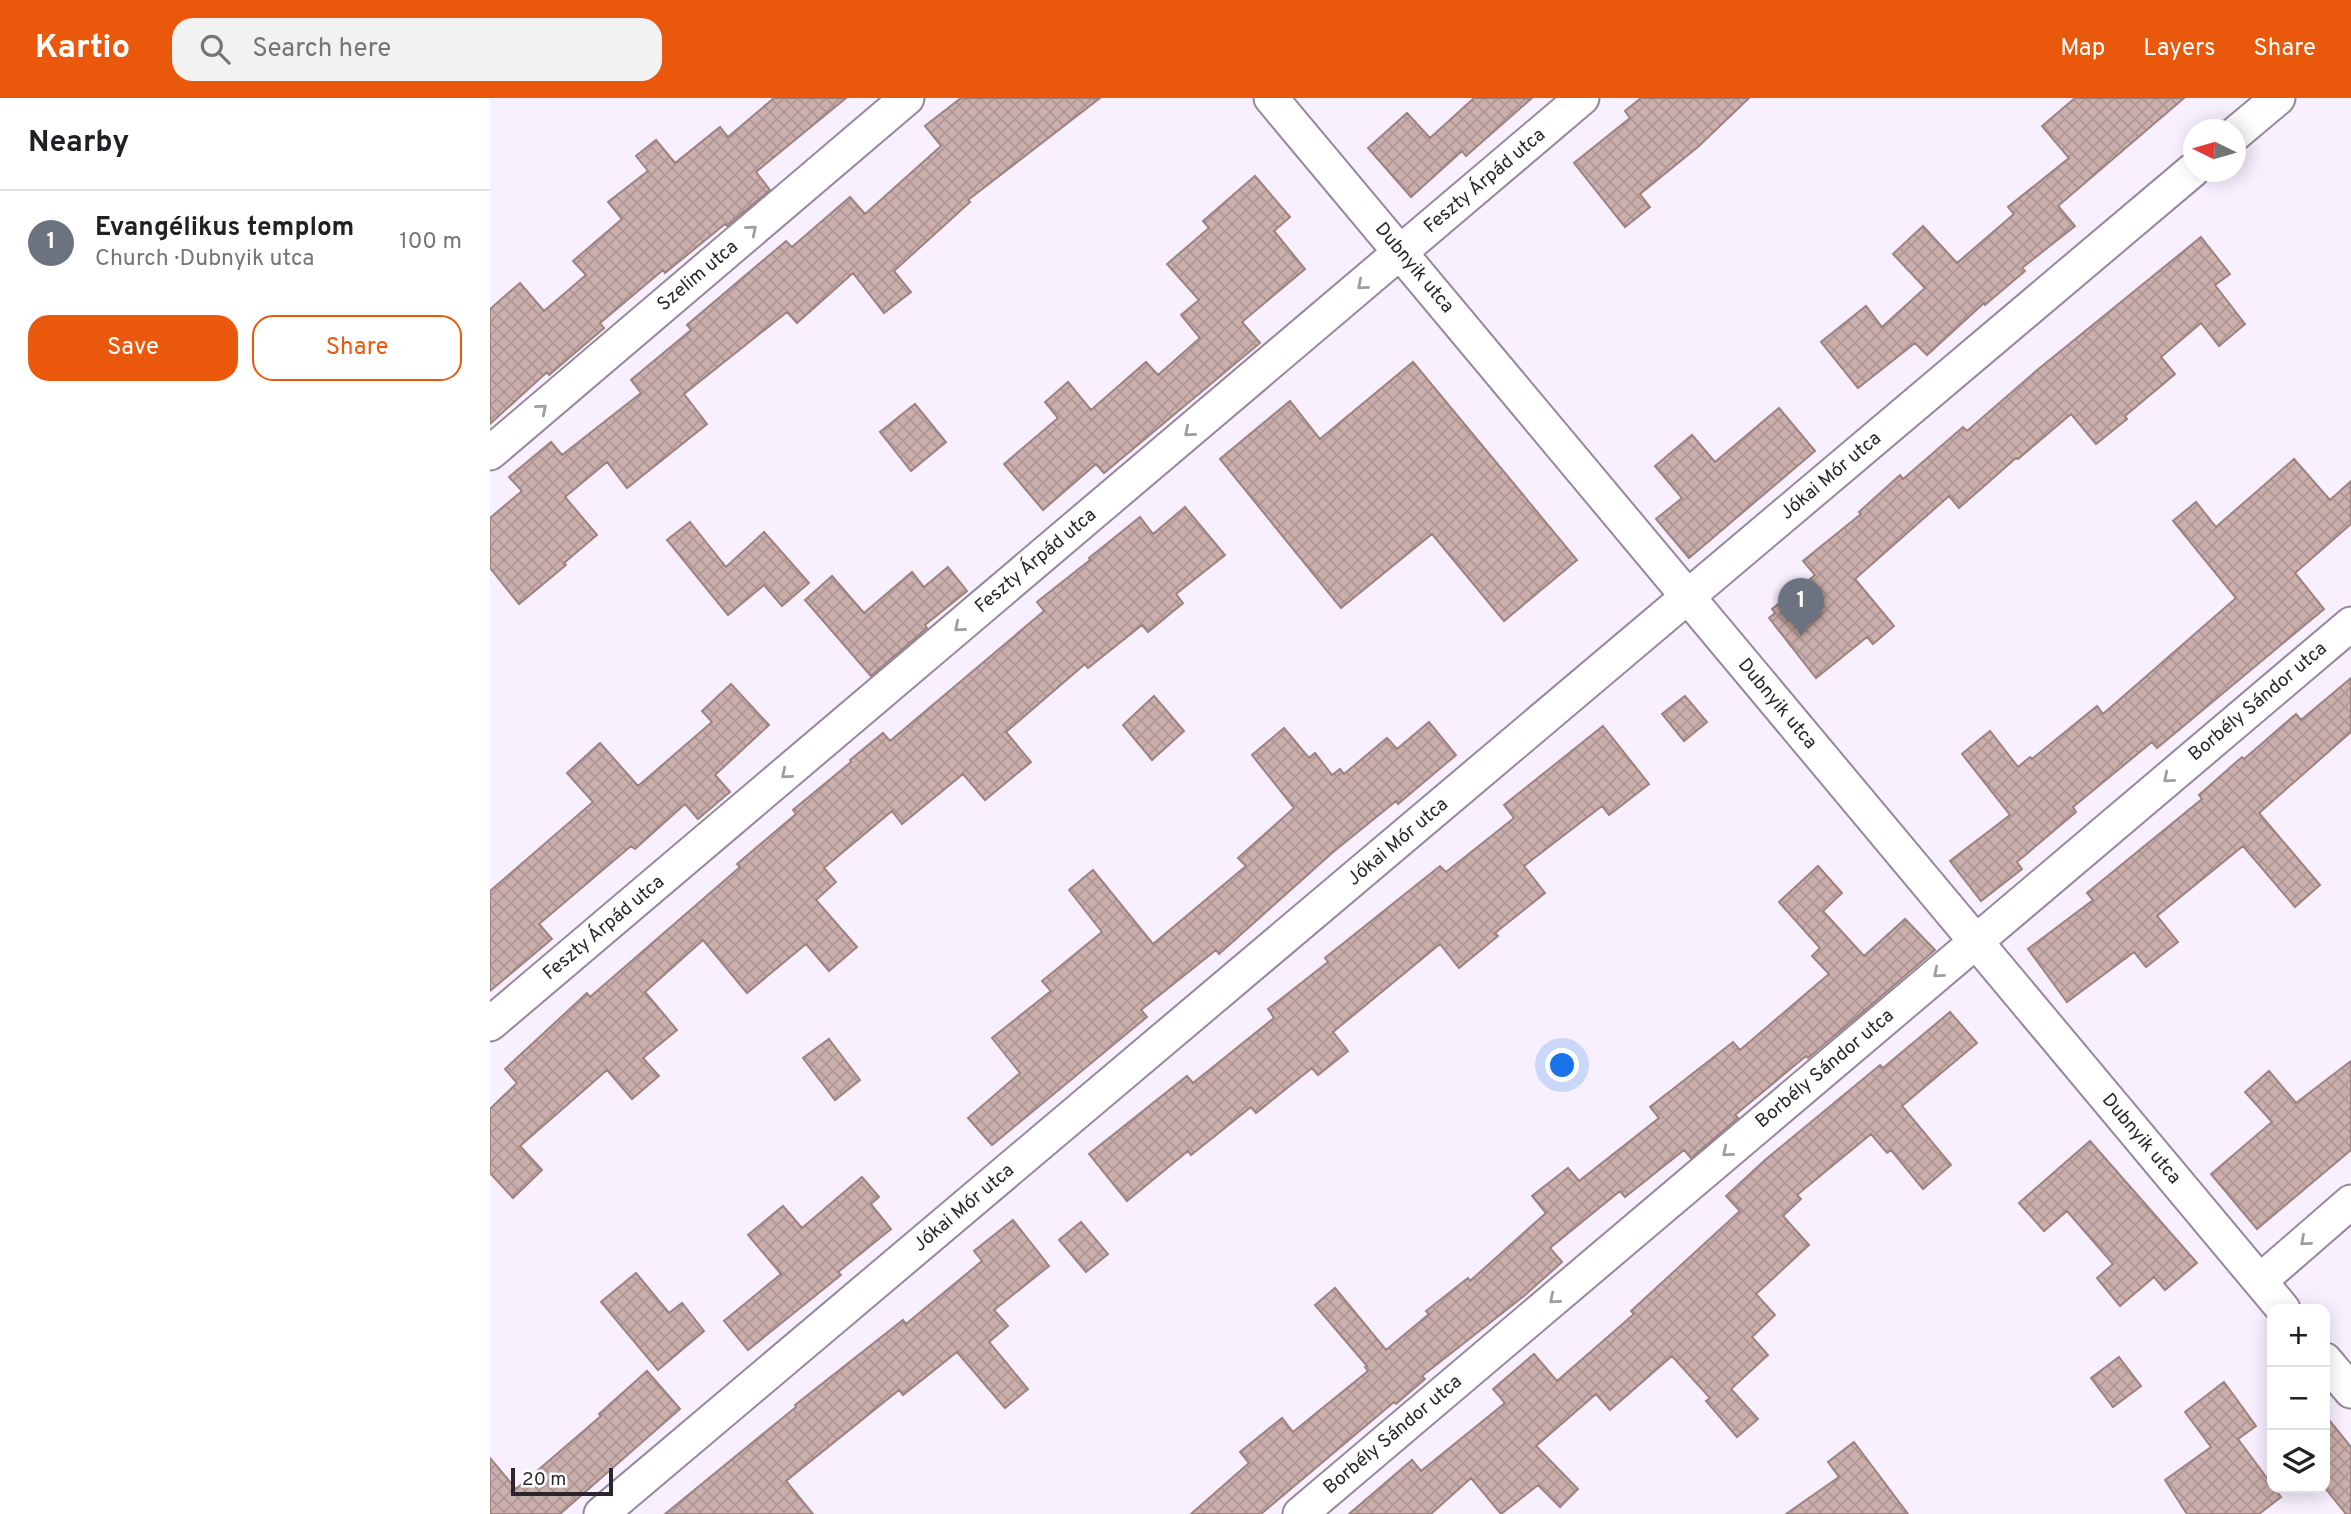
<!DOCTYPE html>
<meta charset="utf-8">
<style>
body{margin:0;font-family:Overpass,sans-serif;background:#f2f2f2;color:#202124}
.controls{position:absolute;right:21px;bottom:21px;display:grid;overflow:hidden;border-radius:14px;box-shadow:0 4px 18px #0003}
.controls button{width:63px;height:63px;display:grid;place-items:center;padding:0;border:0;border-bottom:2px solid #e0e0e0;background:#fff;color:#202124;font:35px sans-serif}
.compass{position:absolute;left:1693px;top:21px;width:63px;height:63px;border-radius:50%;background:#fff;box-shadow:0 4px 18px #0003;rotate:275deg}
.scale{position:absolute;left:21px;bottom:18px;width:102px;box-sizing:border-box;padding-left:7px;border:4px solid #2b262e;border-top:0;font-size:19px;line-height:24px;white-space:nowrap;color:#2b262e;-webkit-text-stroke:5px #fff;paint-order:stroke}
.you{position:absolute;left:1073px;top:968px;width:24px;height:24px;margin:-18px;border:5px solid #fff;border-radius:50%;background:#1a73e8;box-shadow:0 0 0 10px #1a73e833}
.badge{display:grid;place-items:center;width:46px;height:46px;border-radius:50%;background:#ea580c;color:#fff;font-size:23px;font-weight:700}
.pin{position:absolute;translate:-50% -58px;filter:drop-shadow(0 2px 4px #0008)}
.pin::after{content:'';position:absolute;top:37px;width:24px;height:21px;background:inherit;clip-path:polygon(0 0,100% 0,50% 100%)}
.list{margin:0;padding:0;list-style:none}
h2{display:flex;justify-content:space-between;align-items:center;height:91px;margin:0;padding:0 28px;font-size:30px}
h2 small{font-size:23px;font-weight:400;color:#757577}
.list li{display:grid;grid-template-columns:46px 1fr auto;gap:21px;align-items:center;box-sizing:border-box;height:105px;padding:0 28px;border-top:2px solid #e0e0e0}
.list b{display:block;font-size:26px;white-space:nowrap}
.list p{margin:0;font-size:23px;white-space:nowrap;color:#757577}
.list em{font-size:23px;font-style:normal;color:#757577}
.actions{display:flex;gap:14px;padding:21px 28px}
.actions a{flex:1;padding:16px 0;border:2px solid #ea580c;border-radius:21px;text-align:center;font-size:24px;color:#ea580c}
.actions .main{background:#ea580c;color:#fff}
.icon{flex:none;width:38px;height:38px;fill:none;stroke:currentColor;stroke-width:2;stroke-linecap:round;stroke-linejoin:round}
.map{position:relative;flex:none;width:1861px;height:1416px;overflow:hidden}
header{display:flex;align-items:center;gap:42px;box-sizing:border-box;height:98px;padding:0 35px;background:#ea580c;color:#fff}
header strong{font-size:33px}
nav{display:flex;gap:38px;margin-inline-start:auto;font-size:24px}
.search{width:490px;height:63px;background:#f2f2f2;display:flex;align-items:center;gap:18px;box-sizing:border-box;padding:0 24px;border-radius:21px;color:#757577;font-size:26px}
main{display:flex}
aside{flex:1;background:#fff}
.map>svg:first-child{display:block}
.building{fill:url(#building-cross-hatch);stroke:#9d827f;stroke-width:2}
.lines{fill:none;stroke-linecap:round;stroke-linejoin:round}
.street-casing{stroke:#95889c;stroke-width:37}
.street{stroke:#fff;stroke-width:33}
.oneway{stroke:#a09da1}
.labels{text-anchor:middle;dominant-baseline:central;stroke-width:5;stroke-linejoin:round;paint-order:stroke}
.street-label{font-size:19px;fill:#2b262e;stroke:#fff}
</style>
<header>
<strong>Kartio</strong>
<div class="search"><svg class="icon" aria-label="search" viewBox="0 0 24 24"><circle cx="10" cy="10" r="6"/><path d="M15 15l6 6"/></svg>Search here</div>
<nav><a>Map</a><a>Layers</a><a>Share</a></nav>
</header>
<main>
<aside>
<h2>Nearby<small></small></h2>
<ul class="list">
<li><span class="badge" style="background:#6b7280">1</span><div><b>Evangélikus templom</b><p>Church · Dubnyik utca</p></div><em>100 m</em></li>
</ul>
<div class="actions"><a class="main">Save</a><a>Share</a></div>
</aside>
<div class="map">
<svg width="1861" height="1416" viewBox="0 0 1861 1416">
<defs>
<pattern id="building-cross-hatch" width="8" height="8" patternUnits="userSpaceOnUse" patternTransform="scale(1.75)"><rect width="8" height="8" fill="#cbafac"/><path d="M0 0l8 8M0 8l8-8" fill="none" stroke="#ae9694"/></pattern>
</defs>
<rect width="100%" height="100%" fill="#f8f0fe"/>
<path class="building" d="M 284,0 L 356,0 L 266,74 L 280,92 L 237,128 L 235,126 L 175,175 L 173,172 L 110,225 L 114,230 L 59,277 L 57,274 L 0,326 L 0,211 L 30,185 L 54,213 L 96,177 L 83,163 L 132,121 L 118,104 L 158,73 L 146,58 L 166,42 L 185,65 L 230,29 L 238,39 Z
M 471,0 L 610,0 L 478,102 L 480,104 L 404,173 L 421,194 L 394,215 L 363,175 L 307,225 L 297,214 L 194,296 L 217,326 L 137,390 L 117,364 L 75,399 L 107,437 L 74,465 L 76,467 L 29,506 L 0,470 L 0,420 L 32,393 L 19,379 L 61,344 L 72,357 L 151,295 L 141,282 L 201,232 L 197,227 L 296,143 L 302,149 L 360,99 L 375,116 L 451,48 L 435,28 Z
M 984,0 L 1042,0 L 976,58 L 972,53 L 921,99 L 878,50 L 917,15 L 940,40 Z
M 1151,0 L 1259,0 L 1209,48 L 1150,96 L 1160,109 L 1135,129 L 1084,65 L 1140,20 L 1135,13 Z
M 1585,0 L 1694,0 L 1568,108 L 1585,128 L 1532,170 L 1535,173 L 1495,207 L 1494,205 L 1437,257 L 1425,245 L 1368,290 L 1331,244 L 1376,208 L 1392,229 L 1435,190 L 1403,156 L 1433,128 L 1467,165 L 1524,116 L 1518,109 L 1579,60 L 1552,28 Z
M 765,78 L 800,119 L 784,133 L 815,171 L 752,224 L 770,245 L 614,375 L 606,366 L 553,412 L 514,366 L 568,320 L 555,304 L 578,284 L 601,312 L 656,264 L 668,277 L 710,240 L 691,217 L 709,202 L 677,166 L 719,130 L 713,123 Z
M 1711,139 L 1740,176 L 1725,187 L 1755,226 L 1729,248 L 1711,225 L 1671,259 L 1685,276 L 1635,318 L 1637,321 L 1606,346 L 1581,316 L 1528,361 L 1526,360 L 1469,410 L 1459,398 L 1365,481 L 1404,528 L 1383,546 L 1377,539 L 1326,580 L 1279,520 L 1285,515 L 1282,511 L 1325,477 L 1313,463 L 1371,416 L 1369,414 L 1410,377 L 1413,381 L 1473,329 L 1477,333 L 1546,273 Z
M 923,264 L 1087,462 L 1014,523 L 942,436 L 851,510 L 730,361 L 800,303 L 830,341 Z
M 425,306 L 456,344 L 421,373 L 390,334 Z
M 1289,310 L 1325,353 L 1199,460 L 1166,421 L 1192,400 L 1165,368 L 1202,337 L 1225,364 Z
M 1804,361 L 1840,402 L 1861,383 L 1861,426 L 1805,475 L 1834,511 L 1667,650 L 1662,644 L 1583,709 L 1586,714 L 1527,764 L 1532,771 L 1491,803 L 1460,763 L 1520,717 L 1472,656 L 1500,633 L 1528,669 L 1540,659 L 1542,661 L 1607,608 L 1613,616 L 1746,500 L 1683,423 L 1706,404 L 1726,429 Z
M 695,409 L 735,457 L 686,496 L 693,505 L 658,534 L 652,527 L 598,570 L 595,566 L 516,634 L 541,664 L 495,702 L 473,676 L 412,726 L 402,713 L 334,770 L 346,784 L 326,802 L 367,849 L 339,873 L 316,846 L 257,895 L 213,842 L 155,894 L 187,932 L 153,960 L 169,978 L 142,1001 L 117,972 L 30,1048 L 52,1072 L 23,1100 L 0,1075 L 0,1011 L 27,985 L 15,971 L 97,895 L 100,899 L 250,769 L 247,766 L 306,716 L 303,712 L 361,664 L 360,662 L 393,635 L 400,643 L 554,513 L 547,504 L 600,462 L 599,460 L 650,419 L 663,436 Z
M 200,424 L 236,469 L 274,434 L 319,485 L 292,508 L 274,487 L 238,517 L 177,442 Z
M 458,469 L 477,493 L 435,527 L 437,530 L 381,578 L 315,502 L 342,478 L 374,515 L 422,474 L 434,489 Z
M 1861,580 L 1861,634 L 1769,715 L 1830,787 L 1805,809 L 1753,748 L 1667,818 L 1688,844 L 1656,869 L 1644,854 L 1577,904 L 1538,851 L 1603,802 L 1597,795 L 1712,701 L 1709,697 L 1752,659 L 1754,661 L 1806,616 L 1811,622 Z
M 241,586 L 279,627 L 225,677 L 240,694 L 208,721 L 195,706 L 145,751 L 141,748 L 49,826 L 62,841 L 0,893 L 0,793 L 103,704 L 77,675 L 110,645 L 148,688 L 222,624 L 212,613 Z
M 664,598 L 694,633 L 662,662 L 633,627 Z
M 1195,598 L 1217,624 L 1194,643 L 1172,616 Z
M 939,624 L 966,657 L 908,706 L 906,703 L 842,755 L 729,856 L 726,852 L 651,912 L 657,919 L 502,1047 L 478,1020 L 530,975 L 502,940 L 561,893 L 552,883 L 612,834 L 579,792 L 603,772 L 663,846 L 756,768 L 748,760 L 804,710 L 762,657 L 794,630 L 819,660 L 825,655 L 842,677 L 850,671 L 854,676 L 897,640 L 907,651 Z
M 1113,628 L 1159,686 L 1119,717 L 1112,708 L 1034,768 L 1055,795 L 1005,835 L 1008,838 L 969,870 L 950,846 L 843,934 L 858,953 L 828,977 L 822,970 L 766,1015 L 761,1009 L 701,1057 L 698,1053 L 637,1103 L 599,1056 L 697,978 L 703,985 L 784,920 L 778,911 L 838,864 L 835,860 L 950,768 L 956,774 L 1024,720 L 1014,707 Z
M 1328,768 L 1352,795 L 1333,813 L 1374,858 L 1415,821 L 1445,852 L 1374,913 L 1318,960 L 1316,958 L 1245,1017 L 1248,1020 L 1201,1060 L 1194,1052 L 1135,1099 L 1130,1093 L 1060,1150 L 1072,1164 L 1034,1198 L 932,1278 L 935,1281 L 906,1306 L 904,1304 L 771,1416 L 701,1416 L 759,1365 L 750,1354 L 792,1320 L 803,1334 L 878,1273 L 875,1269 L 877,1268 L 825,1207 L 845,1190 L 896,1252 L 939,1216 L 936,1213 L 978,1180 L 980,1183 L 1056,1115 L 1042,1098 L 1078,1070 L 1089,1083 L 1169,1020 L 1160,1009 L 1243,944 L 1250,952 L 1339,876 L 1322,858 L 1330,850 L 1289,804 Z
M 1460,914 L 1487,945 L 1412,1008 L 1461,1067 L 1433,1091 L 1401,1052 L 1397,1055 L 1381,1036 L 1307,1097 L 1311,1101 L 1293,1118 L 1319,1147 L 1266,1196 L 1285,1217 L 1262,1239 L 1278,1257 L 1241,1291 L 1268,1321 L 1247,1339 L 1216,1303 L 1220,1300 L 1182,1258 L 1120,1312 L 1106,1296 L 1046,1348 L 1088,1391 L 1070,1409 L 1048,1387 L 1011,1416 L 981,1380 L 941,1416 L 859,1416 L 922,1362 L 931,1373 L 1015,1305 L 1003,1291 L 1044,1256 L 1067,1283 L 1144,1216 L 1141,1213 L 1250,1113 L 1236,1098 L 1275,1062 L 1390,967 L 1393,970 Z
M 339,941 L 370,982 L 345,1002 L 313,960 Z
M 1861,963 L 1861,1052 L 1767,1131 L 1721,1076 L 1782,1024 L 1755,994 L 1779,973 L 1806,1005 Z
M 1600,1043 L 1707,1165 L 1675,1192 L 1664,1179 L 1630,1208 L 1607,1180 L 1623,1166 L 1577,1113 L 1554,1133 L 1529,1105 Z
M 372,1079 L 389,1099 L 381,1106 L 401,1131 L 348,1174 L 351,1177 L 258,1252 L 234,1223 L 291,1176 L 258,1137 L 293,1108 L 312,1130 Z
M 523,1122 L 559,1168 L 504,1212 L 518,1228 L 499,1244 L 538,1291 L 515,1310 L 467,1254 L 413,1297 L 409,1292 L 296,1383 L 323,1416 L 175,1416 L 306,1309 L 305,1307 L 413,1222 L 416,1226 L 492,1163 L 484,1153 Z
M 591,1124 L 618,1156 L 596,1174 L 569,1142 Z
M 146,1175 L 179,1215 L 192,1205 L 214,1233 L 168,1272 L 111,1204 Z
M 1629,1259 L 1651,1288 L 1623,1309 L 1601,1280 Z
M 157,1273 L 190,1311 L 70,1416 L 0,1416 L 0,1360 L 26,1391 L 111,1318 L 109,1316 Z
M 1734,1284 L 1766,1328 L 1748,1341 L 1791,1399 L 1769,1416 L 1697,1416 L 1675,1382 L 1721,1349 L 1695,1314 Z
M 1835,1317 L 1861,1349 L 1861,1416 L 1856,1416 L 1835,1390 Z
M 1364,1344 L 1418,1416 L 1296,1416 L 1349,1379 L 1338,1364 Z"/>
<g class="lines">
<g class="street-casing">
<path id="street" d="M 781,0 L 1793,1211
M 1745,36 L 1788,0
M 0,355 L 417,0
M 0,926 L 1092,0
M 1770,1183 L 1861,1104
M 1835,1262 L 1861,1293
M 111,1416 L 1703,72
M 810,1416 L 1861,526"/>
</g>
<use href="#street" class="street"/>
</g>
<defs><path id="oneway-chevron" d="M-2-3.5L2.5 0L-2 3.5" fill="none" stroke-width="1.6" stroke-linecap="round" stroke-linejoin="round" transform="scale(1.75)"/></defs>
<g class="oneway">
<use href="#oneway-chevron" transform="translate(262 132) rotate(-40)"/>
<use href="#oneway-chevron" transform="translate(872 187) rotate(140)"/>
<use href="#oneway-chevron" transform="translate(52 311) rotate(-40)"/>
<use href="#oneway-chevron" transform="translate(699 334) rotate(140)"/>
<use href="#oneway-chevron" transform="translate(469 529) rotate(140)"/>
<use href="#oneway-chevron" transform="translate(296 676) rotate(140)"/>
<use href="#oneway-chevron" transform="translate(1678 680) rotate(140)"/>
<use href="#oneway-chevron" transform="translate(1448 875) rotate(140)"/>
<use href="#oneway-chevron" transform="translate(1237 1054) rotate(140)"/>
<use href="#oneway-chevron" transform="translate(1815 1143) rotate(139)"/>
<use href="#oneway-chevron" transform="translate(1064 1201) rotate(140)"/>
</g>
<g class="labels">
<g class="street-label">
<text transform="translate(995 83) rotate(-40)">Feszty Árpád utca</text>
<text transform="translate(924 170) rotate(50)">Dubnyik utca</text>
<text transform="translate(208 178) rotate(-40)">Szelim utca</text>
<text transform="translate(1341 378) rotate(-40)">Jókai Mór utca</text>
<text transform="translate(546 463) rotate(-40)">Feszty Árpád utca</text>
<text transform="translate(1768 604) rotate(-40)">Borbély Sándor utca</text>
<text transform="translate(1287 606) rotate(50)">Dubnyik utca</text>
<text transform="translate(908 744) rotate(-40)">Jókai Mór utca</text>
<text transform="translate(114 830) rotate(-40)">Feszty Árpád utca</text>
<text transform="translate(1335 971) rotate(-40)">Borbély Sándor utca</text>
<text transform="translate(1651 1041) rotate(50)">Dubnyik utca</text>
<text transform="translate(474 1110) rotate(-40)">Jókai Mór utca</text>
<text transform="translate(903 1337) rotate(-40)">Borbély Sándor utca</text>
</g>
</g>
</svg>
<div class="controls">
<button>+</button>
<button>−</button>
<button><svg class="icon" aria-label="layers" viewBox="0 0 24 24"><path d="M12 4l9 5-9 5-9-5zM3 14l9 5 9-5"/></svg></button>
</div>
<svg class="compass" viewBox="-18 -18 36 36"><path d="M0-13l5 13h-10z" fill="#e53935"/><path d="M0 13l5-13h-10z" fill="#757577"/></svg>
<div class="scale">20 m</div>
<div class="you"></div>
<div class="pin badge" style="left:1311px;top:538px;background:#6b7280">1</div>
</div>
</main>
